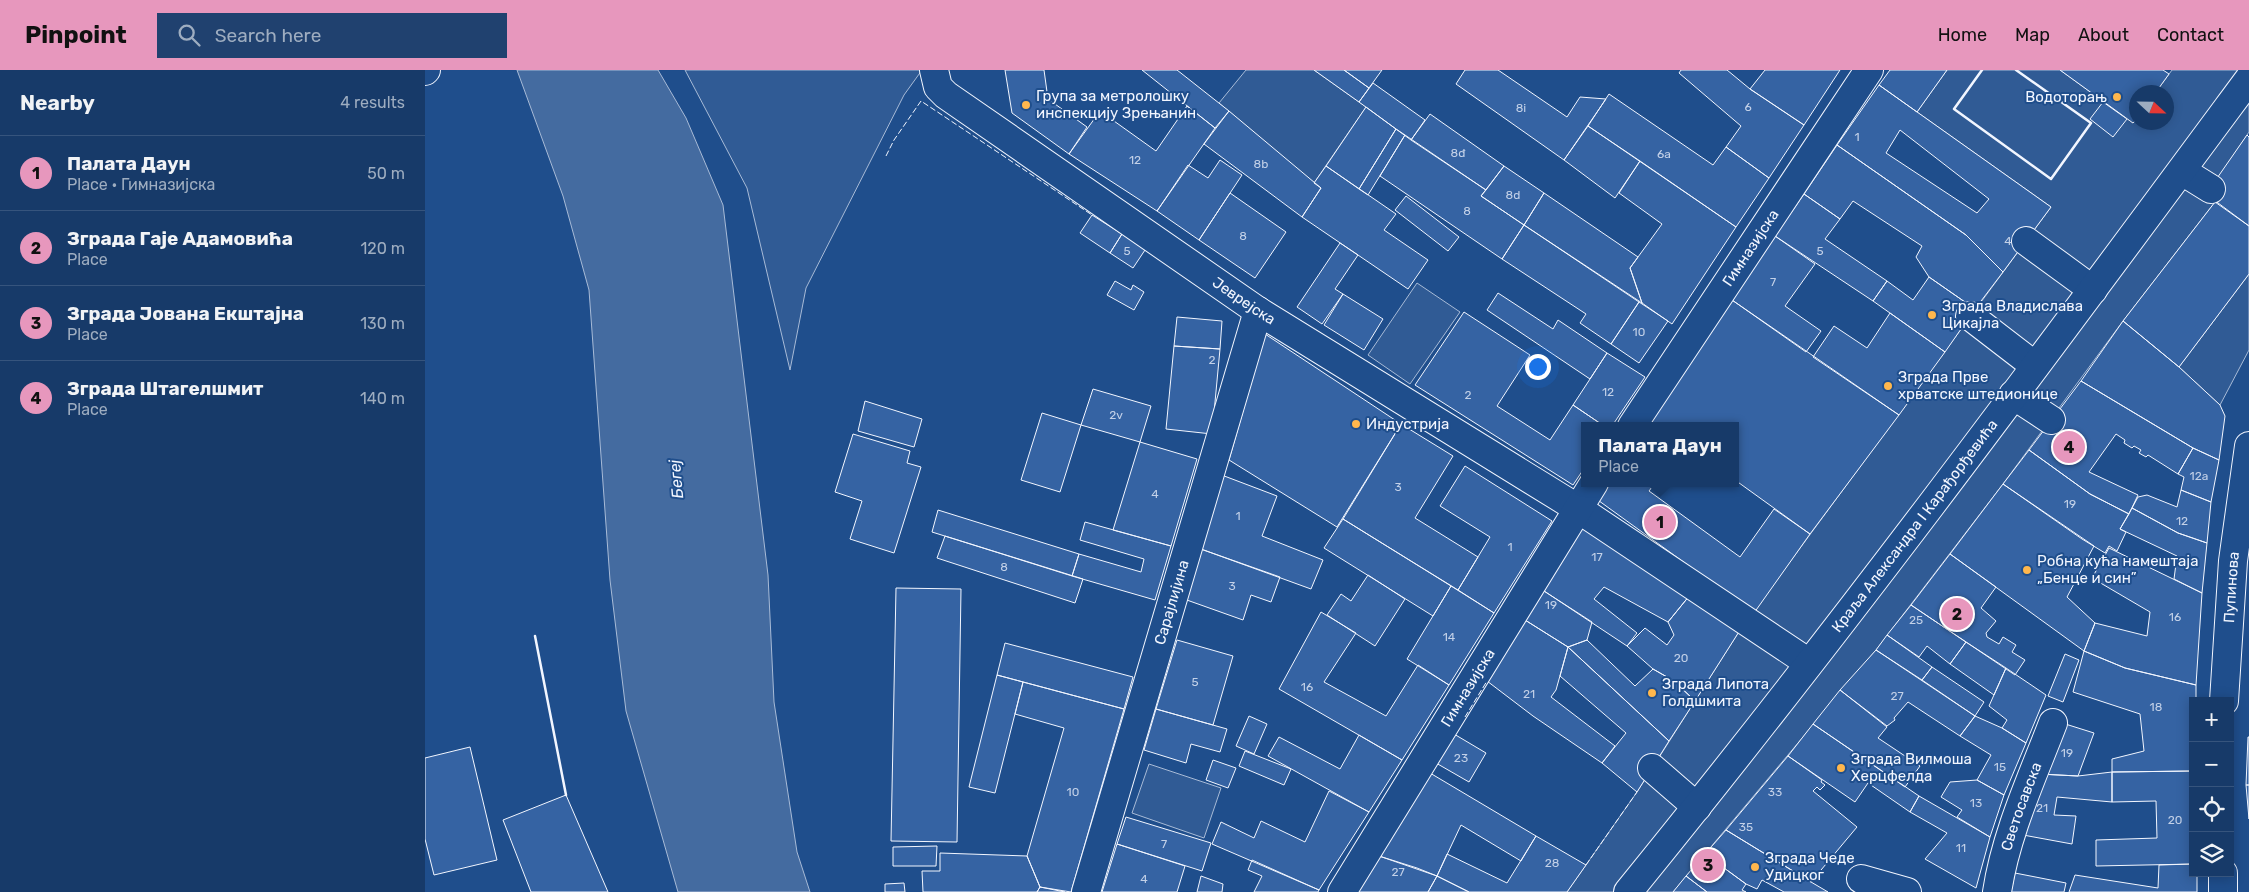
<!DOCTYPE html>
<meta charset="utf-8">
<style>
body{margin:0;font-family:Rubik,sans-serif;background:#20416f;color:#f1f3f6}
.controls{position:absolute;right:15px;bottom:15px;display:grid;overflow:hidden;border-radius:0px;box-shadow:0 2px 12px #0003}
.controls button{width:45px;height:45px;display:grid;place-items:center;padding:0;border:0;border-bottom:1px solid #36547d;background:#173a69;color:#f1f3f6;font:25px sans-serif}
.compass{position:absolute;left:1704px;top:15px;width:45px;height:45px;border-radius:50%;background:#173a69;box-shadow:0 2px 12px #0003;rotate:112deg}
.you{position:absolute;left:1112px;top:296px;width:18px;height:18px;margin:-12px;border:4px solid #fff;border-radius:50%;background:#1a73e8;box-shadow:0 0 0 8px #1a73e833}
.badge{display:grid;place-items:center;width:32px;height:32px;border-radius:50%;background:#e797bd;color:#111;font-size:16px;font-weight:700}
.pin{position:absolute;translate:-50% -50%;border:2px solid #fff;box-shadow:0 1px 5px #0006}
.popup{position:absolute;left:1156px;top:352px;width:158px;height:65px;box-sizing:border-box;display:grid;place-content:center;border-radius:0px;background:#173a69;filter:drop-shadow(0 1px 4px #0005);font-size:16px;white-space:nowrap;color:#9eadc0}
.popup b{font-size:19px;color:#f1f3f6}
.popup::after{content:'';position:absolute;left:50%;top:100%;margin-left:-10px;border:10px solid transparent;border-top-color:#173a69}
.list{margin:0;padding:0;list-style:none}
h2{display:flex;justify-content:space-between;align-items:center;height:65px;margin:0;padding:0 20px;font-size:21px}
h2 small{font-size:16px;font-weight:400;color:#9eadc0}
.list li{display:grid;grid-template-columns:32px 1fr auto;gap:15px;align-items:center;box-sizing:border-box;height:75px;padding:0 20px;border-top:1px solid #36547d}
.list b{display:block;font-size:19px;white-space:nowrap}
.list p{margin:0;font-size:16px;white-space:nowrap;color:#9eadc0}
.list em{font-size:16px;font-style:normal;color:#9eadc0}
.icon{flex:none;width:28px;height:28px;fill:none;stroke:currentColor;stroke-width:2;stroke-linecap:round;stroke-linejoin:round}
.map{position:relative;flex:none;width:1824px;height:822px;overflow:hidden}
header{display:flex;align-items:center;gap:30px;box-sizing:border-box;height:70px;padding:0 25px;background:#e797bd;color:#111}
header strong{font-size:24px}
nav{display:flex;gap:28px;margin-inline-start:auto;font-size:18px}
.search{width:350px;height:45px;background:#20416f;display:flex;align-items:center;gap:12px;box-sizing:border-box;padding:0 18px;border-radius:0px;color:#9eadc0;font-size:19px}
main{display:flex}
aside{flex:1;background:#173a69}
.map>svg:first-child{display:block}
.built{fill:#305b95;stroke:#a8bbd7}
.water{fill:#446ba0;stroke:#a8bbd7}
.building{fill:#3563a3;stroke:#f2f6ff;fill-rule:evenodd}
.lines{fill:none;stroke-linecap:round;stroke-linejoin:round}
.minor-casing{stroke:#f2f6ff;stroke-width:30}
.minor{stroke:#1f4e8c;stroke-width:28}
.fence{stroke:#f2f6ff;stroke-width:1;stroke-dasharray:6 2.5;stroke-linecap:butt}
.wall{stroke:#f2f6ff;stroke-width:2.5}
.poi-dot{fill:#ffb74d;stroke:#1f4e8c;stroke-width:2}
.labels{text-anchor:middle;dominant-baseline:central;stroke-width:4;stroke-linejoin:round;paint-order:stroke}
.number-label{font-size:12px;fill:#c3d1e8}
.poi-label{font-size:15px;fill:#f2f6ff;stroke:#1f4e8c;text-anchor:start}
.street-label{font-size:15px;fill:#f2f6ff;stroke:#1f4e8c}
.water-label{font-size:16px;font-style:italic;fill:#f2f6ff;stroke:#1f4e8c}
</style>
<header>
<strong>Pinpoint</strong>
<div class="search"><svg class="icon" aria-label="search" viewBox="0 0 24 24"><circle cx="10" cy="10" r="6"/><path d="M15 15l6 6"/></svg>Search here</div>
<nav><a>Home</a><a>Map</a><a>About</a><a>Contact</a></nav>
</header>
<main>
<aside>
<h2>Nearby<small>4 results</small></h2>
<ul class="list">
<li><span class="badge">1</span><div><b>Палата Даун</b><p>Place · Гимназијска</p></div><em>50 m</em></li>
<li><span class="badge">2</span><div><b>Зграда Гаје Адамовића</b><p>Place</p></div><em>120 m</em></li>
<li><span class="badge">3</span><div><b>Зграда Јована Екштајна</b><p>Place</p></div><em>130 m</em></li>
<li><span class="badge">4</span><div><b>Зграда Штагелшмит</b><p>Place</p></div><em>140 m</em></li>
</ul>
</aside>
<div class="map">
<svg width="1824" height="822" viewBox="0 0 1824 822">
<rect width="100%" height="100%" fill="#1f4e8c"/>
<path class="built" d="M 260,0 L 497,0 L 479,25 L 381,218 L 365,300 L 322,118 Z
M 821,0 L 889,0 L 941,37 L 889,113 L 794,33 Z
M 1522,0 L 1635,0 L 1708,53 L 1711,49 L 1712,52 L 1742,52 L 1742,22 L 1731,22 L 1747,0 L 1824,0 L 1824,62 L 1782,125 L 1790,132 L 1698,251 L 1578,414 L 1451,580 L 1248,822 L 1142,822 L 1212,722 L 1317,557 L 1626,137 L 1492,42 Z
M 1824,204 L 1824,280 L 1795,335 L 1754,297 Z
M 992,213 L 1035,242 L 985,314 L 943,285 Z
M 724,694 L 796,718 L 779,768 L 707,743 Z"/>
<path class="water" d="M 92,0 L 233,0 L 261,48 L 298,135 L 343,505 L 349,632 L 372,782 L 385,822 L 253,822 L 201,641 L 185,510 L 164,220 L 138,126 Z"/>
<path class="building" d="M 580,0 L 619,0 L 623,29 L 662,57 L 644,84 L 587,43 Z
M 717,0 L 752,0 L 804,41 L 790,58 Z
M 889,0 L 919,0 L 944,18 L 934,32 Z
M 919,0 L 957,0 L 944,18 Z
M 1040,0 L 1073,0 L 1142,47 L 1155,27 L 1181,29 L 1139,90 L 1031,14 Z
M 1256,0 L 1302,0 L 1325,19 L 1379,55 L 1344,108 L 1301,77 L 1316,56 L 1254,3 Z
M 1340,0 L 1415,0 L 1379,55 L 1325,19 Z
M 1465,0 L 1522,0 L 1492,42 L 1454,15 Z
M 1635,0 L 1738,0 L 1744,4 L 1731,22 L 1712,22 L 1712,49 L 1708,53 Z
M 948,13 L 1000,50 L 986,70 L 934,32 Z
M 1454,15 L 1626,137 L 1578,202 L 1541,165 L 1412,75 ZM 1475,60 L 1564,129 L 1552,143 L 1461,83 Z
M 1184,24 L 1288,95 L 1301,77 L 1344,108 L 1311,157 L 1163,56 Z
M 1678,32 L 1702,49 L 1688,67 L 1665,49 Z
M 762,36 L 790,58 L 732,141 L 644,84 L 675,41 L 731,81 Z
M 941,37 L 971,59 L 934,119 L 901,96 Z
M 804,41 L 896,118 L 877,147 L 779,74 Z
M 1005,44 L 1079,96 L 1061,120 L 986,70 Z
M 1163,56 L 1215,91 L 1190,128 L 1139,90 Z
M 971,59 L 980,65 L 943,125 L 934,119 Z
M 980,65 L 1061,120 L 1056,126 L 1099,155 L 1077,189 L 955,106 Z
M 1822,65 L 1824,67 L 1824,156 L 1781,124 Z
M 1412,75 L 1541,165 L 1578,202 L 1550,239 L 1504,207 L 1491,187 L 1497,176 L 1428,131 L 1415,149 L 1379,124 Z
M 795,90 L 817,105 L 774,170 L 732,141 L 763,95 L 783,108 Z
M 1215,91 L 1311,157 L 1247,254 L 1217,233 L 1205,198 L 1237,154 L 1194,123 Z
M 901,96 L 971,144 L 959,160 L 1003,190 L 983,219 L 877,147 L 896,118 L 889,113 Z
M 1079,96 L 1119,123 L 1099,155 L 1056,126 Z
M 805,123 L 861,162 L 830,208 L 774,170 Z
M 1119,123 L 1213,187 L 1205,198 L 1217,233 L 1099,155 Z
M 1379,124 L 1415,149 L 1400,169 L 1462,211 L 1448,231 L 1350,166 Z
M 981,126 L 1034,167 L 1023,181 L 970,140 Z
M 1790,132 L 1824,156 L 1824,204 L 1754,297 L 1698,251 Z
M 667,145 L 697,164 L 685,183 L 655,163 Z
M 1099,155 L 1214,232 L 1186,274 L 1155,253 L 1161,244 L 1077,189 Z
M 697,164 L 720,180 L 708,198 L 685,183 Z
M 1350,166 L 1390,194 L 1360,236 L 1396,261 L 1381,282 L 1307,230 Z
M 915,173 L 933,185 L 910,219 L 918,224 L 897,254 L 872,237 Z
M 1504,207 L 1550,239 L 1520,282 L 1448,231 L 1462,211 L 1488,230 Z
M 690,211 L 706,220 L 708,215 L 719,222 L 709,240 L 682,225 Z
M 1073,223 L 1128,259 L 1133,250 L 1182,283 L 1165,309 L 1062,240 Z
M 918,224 L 958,249 L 939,280 L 899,255 Z
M 1307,230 L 1474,345 L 1385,464 L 1310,410 L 1310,356 L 1227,356 L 1222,353 Z
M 1214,232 L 1243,251 L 1214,293 L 1186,274 Z
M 1039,242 L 1105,285 L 1072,336 L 1125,370 L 1148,335 L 1179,356 L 1160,356 L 1160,397 L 1148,415 L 990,315 Z
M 1465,243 L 1520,282 L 1474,345 L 1388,287 L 1409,256 L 1442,278 Z
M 752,247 L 797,251 L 795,279 L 749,276 Z
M 1698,251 L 1754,297 L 1795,335 L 1800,346 L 1794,390 L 1768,378 L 1656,311 Z
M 840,264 L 976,354 L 912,457 L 804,390 Z
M 749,276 L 795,279 L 787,364 L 741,359 Z
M 1182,283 L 1220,307 L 1187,356 L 1179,356 L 1148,335 Z
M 1656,311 L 1768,378 L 1753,404 L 1723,385 L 1721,387 L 1714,383 L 1716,380 L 1709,376 L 1707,378 L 1699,373 L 1700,370 L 1691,364 L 1664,402 L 1713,425 L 1704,444 L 1665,424 L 1604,380 Z
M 668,319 L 726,336 L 715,372 L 656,355 Z
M 440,331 L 497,349 L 489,377 L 433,361 Z
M 617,343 L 656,355 L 635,422 L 596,410 Z
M 976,354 L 1028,386 L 990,448 L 1053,487 L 1033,520 L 918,449 Z
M 428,364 L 485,381 L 482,393 L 496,397 L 469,483 L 425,469 L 437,431 L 410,422 Z
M 715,372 L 772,389 L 746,476 L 688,460 Z
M 1768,378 L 1794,390 L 1786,432 L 1756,420 L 1759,407 L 1753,404 Z
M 1604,380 L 1665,424 L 1704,444 L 1695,459 L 1701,462 L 1692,481 L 1684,476 L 1680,483 L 1657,469 L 1578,414 Z
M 1040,396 L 1127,451 L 1069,543 L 1033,520 L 1065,467 L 1015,436 Z
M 794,404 L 852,426 L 837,466 L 898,490 L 886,519 L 773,478 Z
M 1180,413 L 1230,413 L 1224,421 L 1315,487 L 1349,439 L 1385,464 L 1329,543 L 1170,428 Z
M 1578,414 L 1669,476 L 1642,527 L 1670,553 L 1659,581 L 1525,484 Z
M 1756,420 L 1786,432 L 1782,473 L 1753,463 L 1707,438 L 1713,427 L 1722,425 L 1752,437 Z
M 1707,438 L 1753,463 L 1782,473 L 1777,523 L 1749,509 L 1752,486 L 1695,459 Z
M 513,440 L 654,484 L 647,506 L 507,462 Z
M 918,449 L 1026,516 L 1008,546 L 899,478 Z
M 660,452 L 746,476 L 730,530 L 647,506 L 654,484 L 716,502 L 719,489 L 655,470 Z
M 1157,458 L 1265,525 L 1243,552 L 1179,517 L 1169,529 L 1212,563 L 1202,576 L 1119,521 Z
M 520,466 L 658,509 L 650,533 L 512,488 Z
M 773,478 L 855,507 L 846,532 L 826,525 L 818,550 L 759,529 Z
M 1684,478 L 1777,523 L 1771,615 L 1700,598 L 1659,581 L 1670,553 L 1722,566 L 1725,542 L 1667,508 Z
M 1525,484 L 1571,517 L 1556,538 L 1571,551 L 1561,563 L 1562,567 L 1574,574 L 1578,567 L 1591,575 L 1587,582 L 1600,590 L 1590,605 L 1486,535 Z
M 943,505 L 980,529 L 950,576 L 902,545 L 916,524 L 926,531 Z
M 1026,516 L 1069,543 L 1024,615 L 982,589 Z
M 471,518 L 536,519 L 532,772 L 466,771 Z
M 1119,521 L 1167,552 L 1162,570 L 1143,577 L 1100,550 Z
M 1265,525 L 1317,557 L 1270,631 L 1249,611 L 1228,599 L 1202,576 L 1220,558 L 1242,575 L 1249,565 L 1243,552 Z
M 1486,535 L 1541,572 L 1525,594 L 1502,576 L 1494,587 L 1462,565 Z
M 896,542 L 931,563 L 899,612 L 961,646 L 993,595 L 1024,615 L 977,690 L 854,619 Z
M 1100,550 L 1143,577 L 1131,620 L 1126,627 L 1190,676 L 1177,693 L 1108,646 L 1062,611 Z
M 1462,565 L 1507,597 L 1497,610 L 1451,580 Z
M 752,570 L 808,586 L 788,655 L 731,639 Z
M 1162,570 L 1210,616 L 1228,599 L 1249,611 L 1270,631 L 1244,671 L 1143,577 Z
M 1541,572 L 1581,598 L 1569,625 L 1525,594 Z
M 580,573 L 708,607 L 699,639 L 572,605 Z
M 1143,577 L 1244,671 L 1212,722 L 1177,693 L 1201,663 L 1135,606 Z
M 1451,580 L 1550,646 L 1535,666 L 1483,632 L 1469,648 L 1470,650 L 1462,656 L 1415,620 Z
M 1659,581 L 1700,598 L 1771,615 L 1771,631 L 1768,631 L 1768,701 L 1687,702 L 1687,689 L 1719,681 L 1715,644 L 1648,622 Z
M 1640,584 L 1654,590 L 1638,632 L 1623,626 Z
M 1507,597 L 1559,632 L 1550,646 L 1497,610 Z
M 1581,598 L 1621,625 L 1601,673 L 1577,658 L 1582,650 L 1564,636 Z
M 572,605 L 598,612 L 570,723 L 544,717 Z
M 598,612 L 699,639 L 646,822 L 615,817 L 602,786 L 639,658 L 590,644 Z
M 1415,620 L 1462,657 L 1453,668 L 1495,696 L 1480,717 L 1388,654 Z
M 731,639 L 802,659 L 795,682 L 766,674 L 761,693 L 719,680 Z
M 824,646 L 842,654 L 829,684 L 811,676 Z
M 1550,646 L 1577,658 L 1601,673 L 1579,725 L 1552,710 L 1566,685 L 1535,666 Z
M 1634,652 L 1669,663 L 1653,706 L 1614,704 Z
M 1388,654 L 1494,726 L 1485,742 L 1443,713 L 1430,732 L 1363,686 Z
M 1029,664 L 1061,683 L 1044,712 L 1011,693 Z
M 934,665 L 977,690 L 944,742 L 843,686 L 854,667 L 915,699 Z
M 1823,667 L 1824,667 L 1824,715 L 1821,715 Z
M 45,677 L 72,790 L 9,805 L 0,769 L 0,688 Z
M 820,681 L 866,699 L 859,715 L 814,696 Z
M 1363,686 L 1397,710 L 1396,712 L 1400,715 L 1395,720 L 1392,717 L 1388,721 L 1432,757 L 1386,812 L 1301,760 Z
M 788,690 L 811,698 L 803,718 L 781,710 Z
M 1768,701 L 1768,794 L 1671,796 L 1671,770 L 1732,768 L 1731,731 L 1687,732 L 1687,702 Z
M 1687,702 L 1687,732 L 1632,727 L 1629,745 L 1651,746 L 1647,774 L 1598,765 L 1614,704 L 1653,706 Z
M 1005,703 L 1111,766 L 1096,791 L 1036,755 L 1012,806 L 954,786 Z
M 1552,710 L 1579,725 L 1565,767 L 1532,747 L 1537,740 L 1516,727 L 1525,712 Z
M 1821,715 L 1824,715 L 1824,749 Z
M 904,721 L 944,742 L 894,820 L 787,774 L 796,752 L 829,768 L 836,751 L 880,772 Z
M 141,725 L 183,822 L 106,822 L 78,750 Z
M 1494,726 L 1565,767 L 1551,818 L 1500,789 L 1522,763 L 1485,742 Z
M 701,747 L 786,773 L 777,801 L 692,774 Z
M 1301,760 L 1386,812 L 1403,822 L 1359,822 L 1337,810 L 1332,819 L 1321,814 L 1280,784 Z
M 1111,766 L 1161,795 L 1142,822 L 1044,822 L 1012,806 L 1022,784 L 1082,813 Z
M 692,774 L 760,796 L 752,822 L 677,822 Z
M 512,776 L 511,796 L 468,796 L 468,777 Z
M 515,783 L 602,786 L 615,817 L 612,822 L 498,822 L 497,801 L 515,801 Z
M 1280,784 L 1321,814 L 1317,820 L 1321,822 L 1282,822 L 1261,806 Z
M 954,786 L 992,798 L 1012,806 L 1003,822 L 931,822 Z
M 827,790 L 894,820 L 893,822 L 829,822 L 837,806 L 823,800 Z
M 1768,794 L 1768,803 L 1772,803 L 1772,822 L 1644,822 L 1650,805 L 1733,818 L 1734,795 Z
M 1590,803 L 1641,813 L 1639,822 L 1586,822 Z
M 776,806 L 798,814 L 797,822 L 772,822 Z
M 1012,806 L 1044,822 L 1003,822 Z
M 1261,806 L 1282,822 L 1248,822 Z
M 479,813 L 480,822 L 460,822 L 460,814 Z
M 615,817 L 640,822 L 612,822 Z"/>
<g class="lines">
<g class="minor-casing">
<g id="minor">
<path id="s1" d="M 509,0 L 513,17 L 521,25 L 833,241 L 1152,438 L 1384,593"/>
<path d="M 0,1 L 1,0"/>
<path d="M 1757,101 L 1786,119"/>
<path d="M 1601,171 L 1668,220"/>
<path d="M 1545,246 L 1610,296"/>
<path d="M 1588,325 L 1626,350"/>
<path id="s2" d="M 1207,356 L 1444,0"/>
<path id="s3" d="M 1799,631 L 1808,491 L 1824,376"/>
<path d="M 1227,698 L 1272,737"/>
<path d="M 1798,803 L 1798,822"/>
<path d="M 1436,809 L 1482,822"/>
<path id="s4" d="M 661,822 L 833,241"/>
<path id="s5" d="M 917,822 L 1169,413"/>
<path id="s6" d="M 1203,822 C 1418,558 1621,283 1824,9"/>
<path id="s7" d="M 1572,822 C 1581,763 1607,708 1628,653"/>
</g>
</g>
<use href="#minor" class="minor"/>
<path class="fence" d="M 461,86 L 469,70 L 496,31 L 667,145
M 1040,647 L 1062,611
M 1161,795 L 1212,722"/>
<path class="wall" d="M 1557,0 L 1529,39 L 1626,109 L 1666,53 L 1591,0
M 110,566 L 141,725"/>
</g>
<g class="poi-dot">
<circle cx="1692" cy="27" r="5"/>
<circle cx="601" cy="35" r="5"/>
<circle cx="1507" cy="245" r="5"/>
<circle cx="1463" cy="316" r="5"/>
<circle cx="931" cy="354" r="5"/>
<circle cx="1602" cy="500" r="5"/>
<circle cx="1227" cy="623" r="5"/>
<circle cx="1416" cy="698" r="5"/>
<circle cx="1330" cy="797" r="5"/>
</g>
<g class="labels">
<g class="number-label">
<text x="1323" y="37">6</text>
<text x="1096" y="38">8i</text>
<text x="1432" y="67">1</text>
<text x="1033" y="83">8đ</text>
<text x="1239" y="84">6a</text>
<text x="710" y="90">12</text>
<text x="836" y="94">8b</text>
<text x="1088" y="125">8d</text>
<text x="1042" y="141">8</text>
<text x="818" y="166">8</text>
<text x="1583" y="171">4</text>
<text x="702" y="181">5</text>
<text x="1395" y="181">5</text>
<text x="1348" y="212">7</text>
<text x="1214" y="262">10</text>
<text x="787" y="290">2</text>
<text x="1183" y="322">12</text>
<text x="1043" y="325">2</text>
<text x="691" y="345">2v</text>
<text x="1774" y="406">12a</text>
<text x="973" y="417">3</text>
<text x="730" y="424">4</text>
<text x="1645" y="434">19</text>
<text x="813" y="446">1</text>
<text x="1757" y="451">12</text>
<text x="1085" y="477">1</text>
<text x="1172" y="487">17</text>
<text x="579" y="497">8</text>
<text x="807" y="516">3</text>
<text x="1126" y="535">19</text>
<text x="1750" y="547">16</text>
<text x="1491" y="550">25</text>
<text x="1024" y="567">14</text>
<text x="1256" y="588">20</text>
<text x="770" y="612">5</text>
<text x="882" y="617">16</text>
<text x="1104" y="624">21</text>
<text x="1472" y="626">27</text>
<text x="1731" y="637">18</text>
<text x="1642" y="683">19</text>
<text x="1036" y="688">23</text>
<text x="1575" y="697">15</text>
<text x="648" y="722">10</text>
<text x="1350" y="722">33</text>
<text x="1551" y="733">13</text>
<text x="1617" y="738">21</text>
<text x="1750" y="750">20</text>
<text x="1321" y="757">35</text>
<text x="739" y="774">7</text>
<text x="1536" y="778">11</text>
<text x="1127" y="793">28</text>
<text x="973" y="802">27</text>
<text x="719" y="809">4</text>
</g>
<g class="poi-label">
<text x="611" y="26">Група за метролошку<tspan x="611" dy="17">инспекцију Зрењанин</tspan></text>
<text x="1682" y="27" text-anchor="end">Водоторањ</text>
<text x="1517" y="236">Зграда Владислава<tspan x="1517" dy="17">Цикајла</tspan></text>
<text x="1473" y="307">Зграда Прве<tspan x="1473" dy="17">хрватске штедионице</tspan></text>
<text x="941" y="354">Индустрија</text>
<text x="1612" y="491">Робна кућа намештаја<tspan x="1612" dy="17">„Бенце и син”</tspan></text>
<text x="1237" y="614">Зграда Липота<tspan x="1237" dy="17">Голдшмита</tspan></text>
<text x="1426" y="689">Зграда Вилмоша<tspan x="1426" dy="17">Херцфелда</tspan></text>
<text x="1340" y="788">Зграда Чеде<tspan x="1340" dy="17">Удицког</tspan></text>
</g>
<g class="street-label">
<text stroke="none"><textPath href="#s2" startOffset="214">Гимназијска</textPath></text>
<text stroke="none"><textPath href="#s1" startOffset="391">Јеврејска</textPath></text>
<text stroke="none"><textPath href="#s6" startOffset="465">Краља Александра I Карађорђевића</textPath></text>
<text stroke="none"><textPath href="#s3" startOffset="114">Пупинова</textPath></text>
<text stroke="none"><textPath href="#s4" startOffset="302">Сарајлијина</textPath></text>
<text stroke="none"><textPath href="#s5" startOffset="240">Гимназијска</textPath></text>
<text stroke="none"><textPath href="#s7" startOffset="89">Светосавска</textPath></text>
</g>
<g class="water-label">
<text transform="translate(251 409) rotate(-95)">Бегеј</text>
</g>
</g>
</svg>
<div class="controls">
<button>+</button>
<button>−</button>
<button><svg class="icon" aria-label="locate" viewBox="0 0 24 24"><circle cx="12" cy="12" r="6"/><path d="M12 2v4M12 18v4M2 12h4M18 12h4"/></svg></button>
<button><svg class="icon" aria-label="layers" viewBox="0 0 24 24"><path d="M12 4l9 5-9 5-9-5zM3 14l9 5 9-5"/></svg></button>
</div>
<svg class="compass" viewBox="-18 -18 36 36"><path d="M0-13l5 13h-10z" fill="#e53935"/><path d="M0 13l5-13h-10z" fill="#9eadc0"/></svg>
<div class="you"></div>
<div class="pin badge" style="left:1235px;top:452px">1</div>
<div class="popup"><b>Палата Даун</b>Place</div>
<div class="pin badge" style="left:1532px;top:544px">2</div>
<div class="pin badge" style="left:1283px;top:795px">3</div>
<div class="pin badge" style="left:1644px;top:377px">4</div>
</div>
</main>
